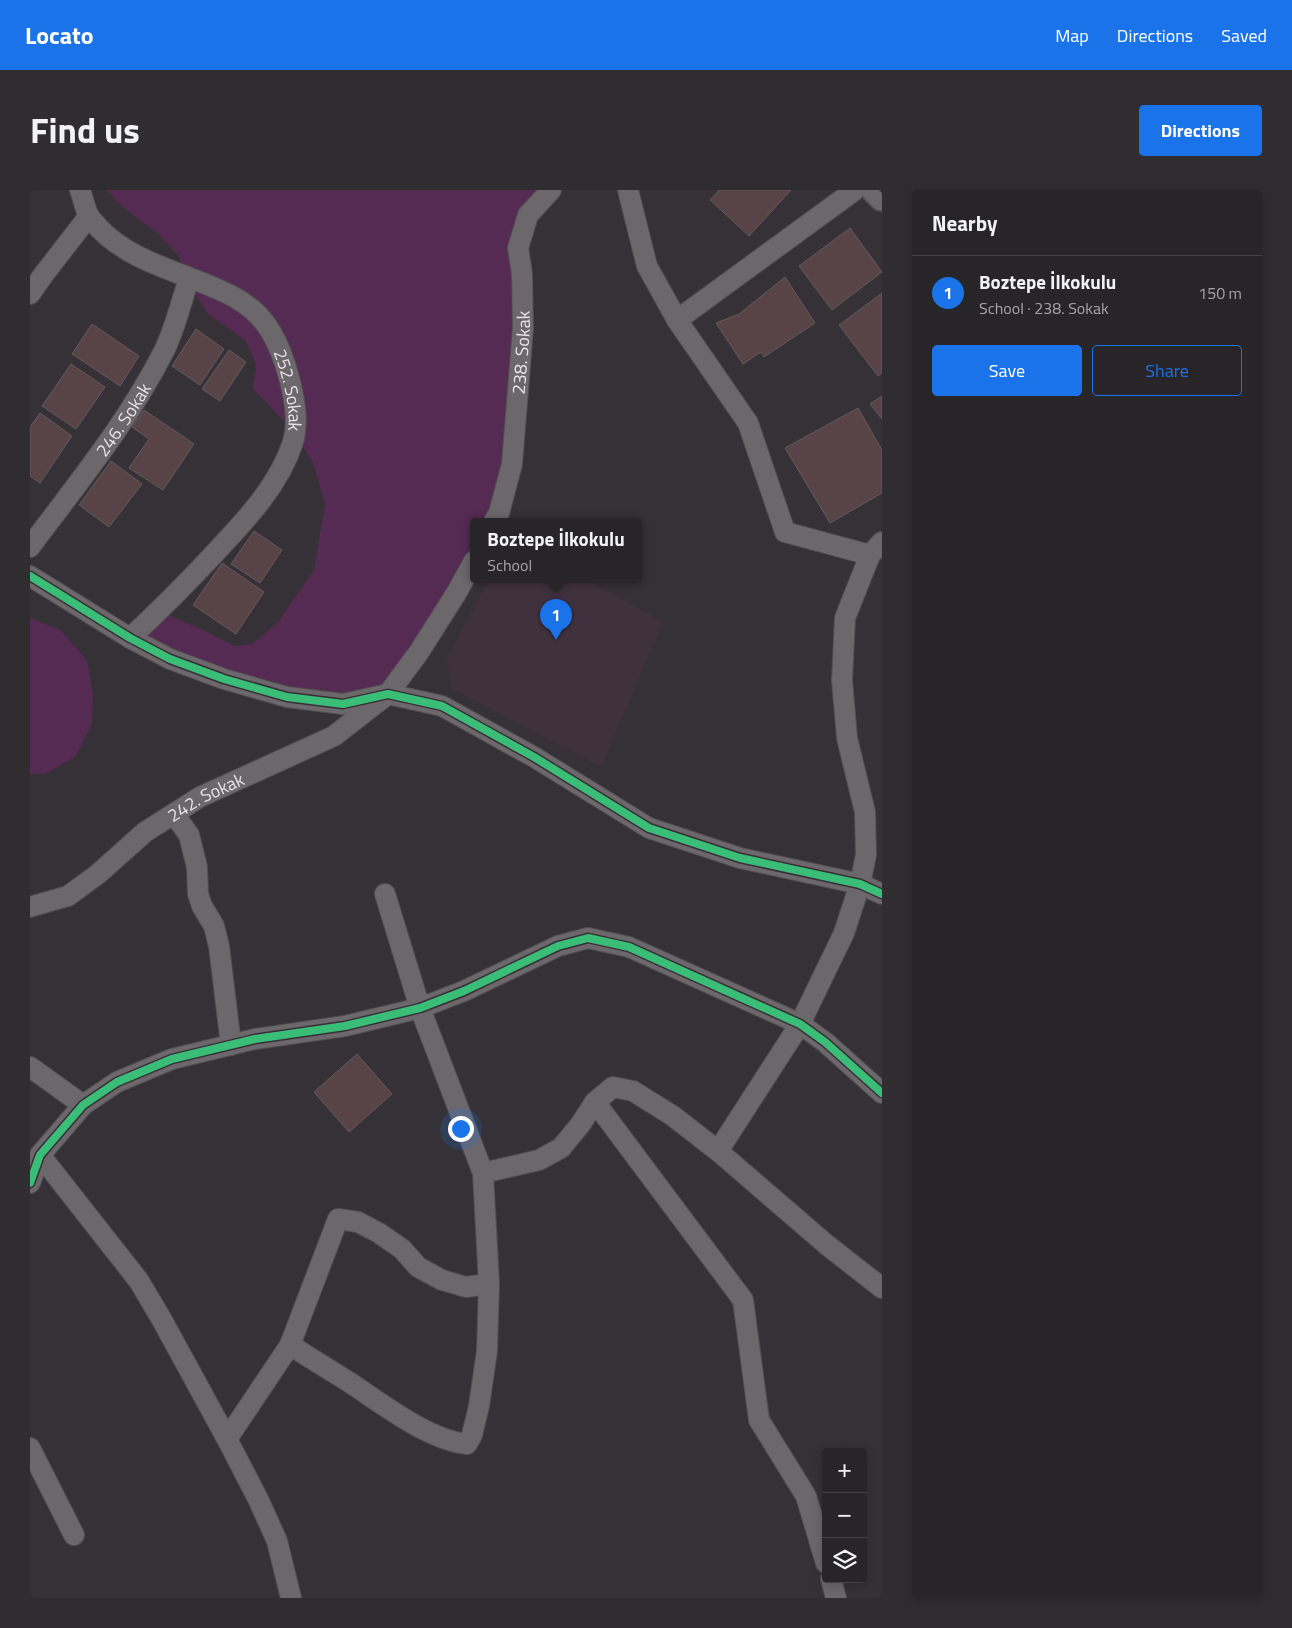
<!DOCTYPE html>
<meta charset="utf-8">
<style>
body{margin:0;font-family:"Titillium Web",sans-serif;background:#302d30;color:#f1f3f6}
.controls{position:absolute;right:15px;bottom:15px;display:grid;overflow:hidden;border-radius:5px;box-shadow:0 2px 12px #0003}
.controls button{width:45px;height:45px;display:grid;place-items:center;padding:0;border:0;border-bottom:1px solid #444245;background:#282528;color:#f1f3f6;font:25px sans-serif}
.you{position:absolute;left:430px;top:938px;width:18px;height:18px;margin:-12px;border:4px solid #fff;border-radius:50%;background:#1a73e8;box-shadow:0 0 0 8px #1a73e833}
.badge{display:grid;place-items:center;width:32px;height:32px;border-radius:50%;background:#1a73e8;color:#fff;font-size:16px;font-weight:700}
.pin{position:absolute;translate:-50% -41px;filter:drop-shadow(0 1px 2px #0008)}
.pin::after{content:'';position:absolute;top:26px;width:18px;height:15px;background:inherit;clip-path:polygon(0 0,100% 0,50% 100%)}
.popup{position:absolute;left:440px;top:328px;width:172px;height:65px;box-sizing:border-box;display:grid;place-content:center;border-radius:5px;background:#282528;filter:drop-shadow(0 1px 4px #0005);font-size:16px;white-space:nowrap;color:#a5a5a8}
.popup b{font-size:19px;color:#f1f3f6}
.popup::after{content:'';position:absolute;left:50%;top:100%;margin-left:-10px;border:10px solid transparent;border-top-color:#282528}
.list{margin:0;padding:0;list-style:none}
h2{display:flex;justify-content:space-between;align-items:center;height:65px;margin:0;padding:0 20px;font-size:21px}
h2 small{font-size:16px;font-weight:400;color:#a5a5a8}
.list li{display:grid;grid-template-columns:32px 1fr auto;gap:15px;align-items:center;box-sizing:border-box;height:75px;padding:0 20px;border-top:1px solid #444245}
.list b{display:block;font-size:19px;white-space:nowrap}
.list p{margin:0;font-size:16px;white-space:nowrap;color:#a5a5a8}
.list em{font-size:16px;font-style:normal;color:#a5a5a8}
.actions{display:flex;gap:10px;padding:15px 20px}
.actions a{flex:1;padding:11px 0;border:1px solid #1a73e8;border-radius:5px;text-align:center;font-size:18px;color:#1a73e8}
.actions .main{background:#1a73e8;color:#fff}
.icon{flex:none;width:28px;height:28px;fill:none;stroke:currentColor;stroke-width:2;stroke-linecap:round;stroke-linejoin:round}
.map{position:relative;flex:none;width:852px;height:1408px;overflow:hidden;border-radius:5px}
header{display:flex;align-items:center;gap:30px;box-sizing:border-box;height:70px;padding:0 25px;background:#1a73e8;color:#fff}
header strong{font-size:24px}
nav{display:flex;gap:28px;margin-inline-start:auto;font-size:18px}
.intro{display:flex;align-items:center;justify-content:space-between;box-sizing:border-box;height:120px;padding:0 30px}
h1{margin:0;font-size:35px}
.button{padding:12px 22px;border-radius:5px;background:#1a73e8;color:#fff;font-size:18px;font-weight:700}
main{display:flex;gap:30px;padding:0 30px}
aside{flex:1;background:#282528;border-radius:5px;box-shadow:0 2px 12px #0003}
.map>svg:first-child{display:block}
.built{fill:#40313f}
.green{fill:#552a53}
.building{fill:#584446;stroke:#615b5d}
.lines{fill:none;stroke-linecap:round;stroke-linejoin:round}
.minor-casing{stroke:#524e52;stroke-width:22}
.tertiary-casing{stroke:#524e52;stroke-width:28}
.minor{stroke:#6c676b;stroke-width:20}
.tertiary{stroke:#6c676b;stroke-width:25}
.cycleway-casing{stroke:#392e38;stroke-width:11}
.cycleway{stroke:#3abd76;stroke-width:8}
.labels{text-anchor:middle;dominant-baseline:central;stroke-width:4;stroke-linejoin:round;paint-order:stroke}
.street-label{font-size:18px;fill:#e9e2e8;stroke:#392e38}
</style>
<header>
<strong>Locato</strong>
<nav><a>Map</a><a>Directions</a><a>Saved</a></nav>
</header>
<div class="intro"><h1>Find us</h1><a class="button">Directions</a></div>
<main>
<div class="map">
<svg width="852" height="1408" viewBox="0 0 852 1408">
<rect width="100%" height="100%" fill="#363136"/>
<path class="built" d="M 460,389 L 556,389 L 633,432 L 571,577 L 421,498 L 417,468 Z"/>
<path class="green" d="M 76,0 L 517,0 L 498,25 L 493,138 L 464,331 L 444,331 L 443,371 L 358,504 L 257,507 L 100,448 L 129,421 L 173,440 L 204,456 L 222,454 L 248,432 L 284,380 L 295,314 L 283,273 L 264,241 L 223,199 L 226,175 L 216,151 L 178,124 L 166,105 L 148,65 L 125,41 L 96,20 Z
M 0,428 L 31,440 L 57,471 L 63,504 L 62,534 L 45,567 L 15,584 L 0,584 Z"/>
<path class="building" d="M 689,0 L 761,0 L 719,46 L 680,10 Z
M 820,38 L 852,82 L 802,120 L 769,76 Z
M 755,87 L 785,133 L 734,167 L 731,162 L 713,174 L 686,133 L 709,124 Z
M 852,103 L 852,183 L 848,186 L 809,135 Z
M 62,134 L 109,166 L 90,196 L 42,164 Z
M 166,139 L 194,159 L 170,195 L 142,176 Z
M 199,160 L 216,172 L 190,211 L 172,199 Z
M 41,174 L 75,197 L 46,239 L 12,216 Z
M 852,206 L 852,229 L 840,214 Z
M 828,218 L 852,260 L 852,303 L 800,333 L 755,258 Z
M 114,220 L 164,254 L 133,300 L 99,278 L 119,249 L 102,237 Z
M 10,223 L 42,246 L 10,293 L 0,286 L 0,237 Z
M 81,271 L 112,294 L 79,337 L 49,315 Z
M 224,341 L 252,360 L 230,393 L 201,374 Z
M 192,373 L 234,402 L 206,444 L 163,415 Z
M 327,864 L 362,904 L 319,942 L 284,902 Z"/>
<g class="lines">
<g class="minor-casing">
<g id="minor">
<path id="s1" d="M 50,0 C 53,8 55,18 58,25 C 60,29 65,33 68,37 C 103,75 160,83 204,107 C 233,123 245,144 255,174 C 262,196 270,229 263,252 C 249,296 214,332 183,365 C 156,394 129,421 100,448"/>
<path d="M 598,0 L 617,76 L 647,130 L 718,233 L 755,342 L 840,365"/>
<path d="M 0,104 L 14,84 L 59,26"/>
<path d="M 647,130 L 825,0"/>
<path id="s2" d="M 464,331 L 469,323 L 482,274 L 493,138 L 492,84 L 488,58 L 498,25 L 521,0"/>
<path id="s3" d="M 0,357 C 47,294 98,232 134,161 C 145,139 151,112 159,89"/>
<path d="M 0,386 L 100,448 L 140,469 L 194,489 L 257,507 L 313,514 L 358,504 L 412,516 L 504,567 L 619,638 L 710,668 L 830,694 L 852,704"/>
<path d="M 144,624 L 159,645 L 167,677 L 168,704 L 172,716 L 184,736 L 189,756 L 201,855"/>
<path id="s4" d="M 0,717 L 38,706 L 68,684 L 115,642 L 170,607 L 304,546 L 358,504 L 389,462 L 427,402 L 444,371"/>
<path d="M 0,877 L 53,915"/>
<path d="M 565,912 L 713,1110 L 729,1230 L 776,1306 L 796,1373"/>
<path d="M 688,961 L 770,834 L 814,743 L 830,694 L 836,665 L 835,622 L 817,548 L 812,490 L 815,428 L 840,365 L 852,352"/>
<path d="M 10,965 L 109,1091 L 132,1130 L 197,1249 L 229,1311 L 247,1351 L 261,1408"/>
<path d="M 453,983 L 509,970 L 531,958 L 550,935 L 565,912 L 583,897 L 603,901 L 643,926 L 688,961 L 797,1055 L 852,1098"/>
<path d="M 0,993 L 10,965 L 53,915 L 87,892 L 142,869 L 225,849 L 315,836 L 390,818 L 434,801 L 528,756 L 558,748 L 599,757 L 770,834 L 795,852 L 852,903"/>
<path d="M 260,1155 C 280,1168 300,1180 319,1192 C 351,1213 398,1250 437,1254 L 442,1245 L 449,1216 L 457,1161 L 459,1094 L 453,983 L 390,818 L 355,704"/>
<path d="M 197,1249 L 260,1155 L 308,1029 L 328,1032 L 349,1043 L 372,1059 L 388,1077 L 412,1090 L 436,1097 L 459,1094"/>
<path d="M 0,1258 L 44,1345"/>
<path d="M 801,1389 L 806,1408"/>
</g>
</g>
<g class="tertiary-casing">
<path id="tertiary" d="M 844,0 L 852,8"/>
</g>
<use href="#minor" class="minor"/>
<use href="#tertiary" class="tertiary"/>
<g class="cycleway-casing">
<path id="cycleway" d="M 0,386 L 100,448 L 140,469 L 194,489 L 257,507 L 313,514 L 358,504 L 412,516 L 504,567 L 619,638 L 710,668 L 830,694 L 852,704
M 0,993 L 10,965 L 53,915 L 87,892 L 142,869 L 225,849 L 315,836 L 390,818 L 434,801 L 528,756 L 558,748 L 599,757 L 770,834 L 795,852 L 852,903"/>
</g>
<use href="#cycleway" class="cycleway"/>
</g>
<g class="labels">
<g class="street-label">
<text stroke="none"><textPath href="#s2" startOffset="172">238. Sokak</textPath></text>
<text stroke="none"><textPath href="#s1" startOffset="309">252. Sokak</textPath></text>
<text stroke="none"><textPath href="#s3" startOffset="158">246. Sokak</textPath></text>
<text stroke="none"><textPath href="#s4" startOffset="210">242. Sokak</textPath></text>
</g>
</g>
</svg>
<div class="controls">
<button>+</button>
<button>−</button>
<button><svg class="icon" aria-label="layers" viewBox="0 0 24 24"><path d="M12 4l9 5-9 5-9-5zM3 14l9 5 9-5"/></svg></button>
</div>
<div class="you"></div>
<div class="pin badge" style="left:526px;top:450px">1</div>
<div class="popup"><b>Boztepe İlkokulu</b>School</div>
</div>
<aside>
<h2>Nearby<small></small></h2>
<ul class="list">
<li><span class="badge">1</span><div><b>Boztepe İlkokulu</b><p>School · 238. Sokak</p></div><em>150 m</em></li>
</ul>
<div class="actions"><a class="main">Save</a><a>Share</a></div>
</aside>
</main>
